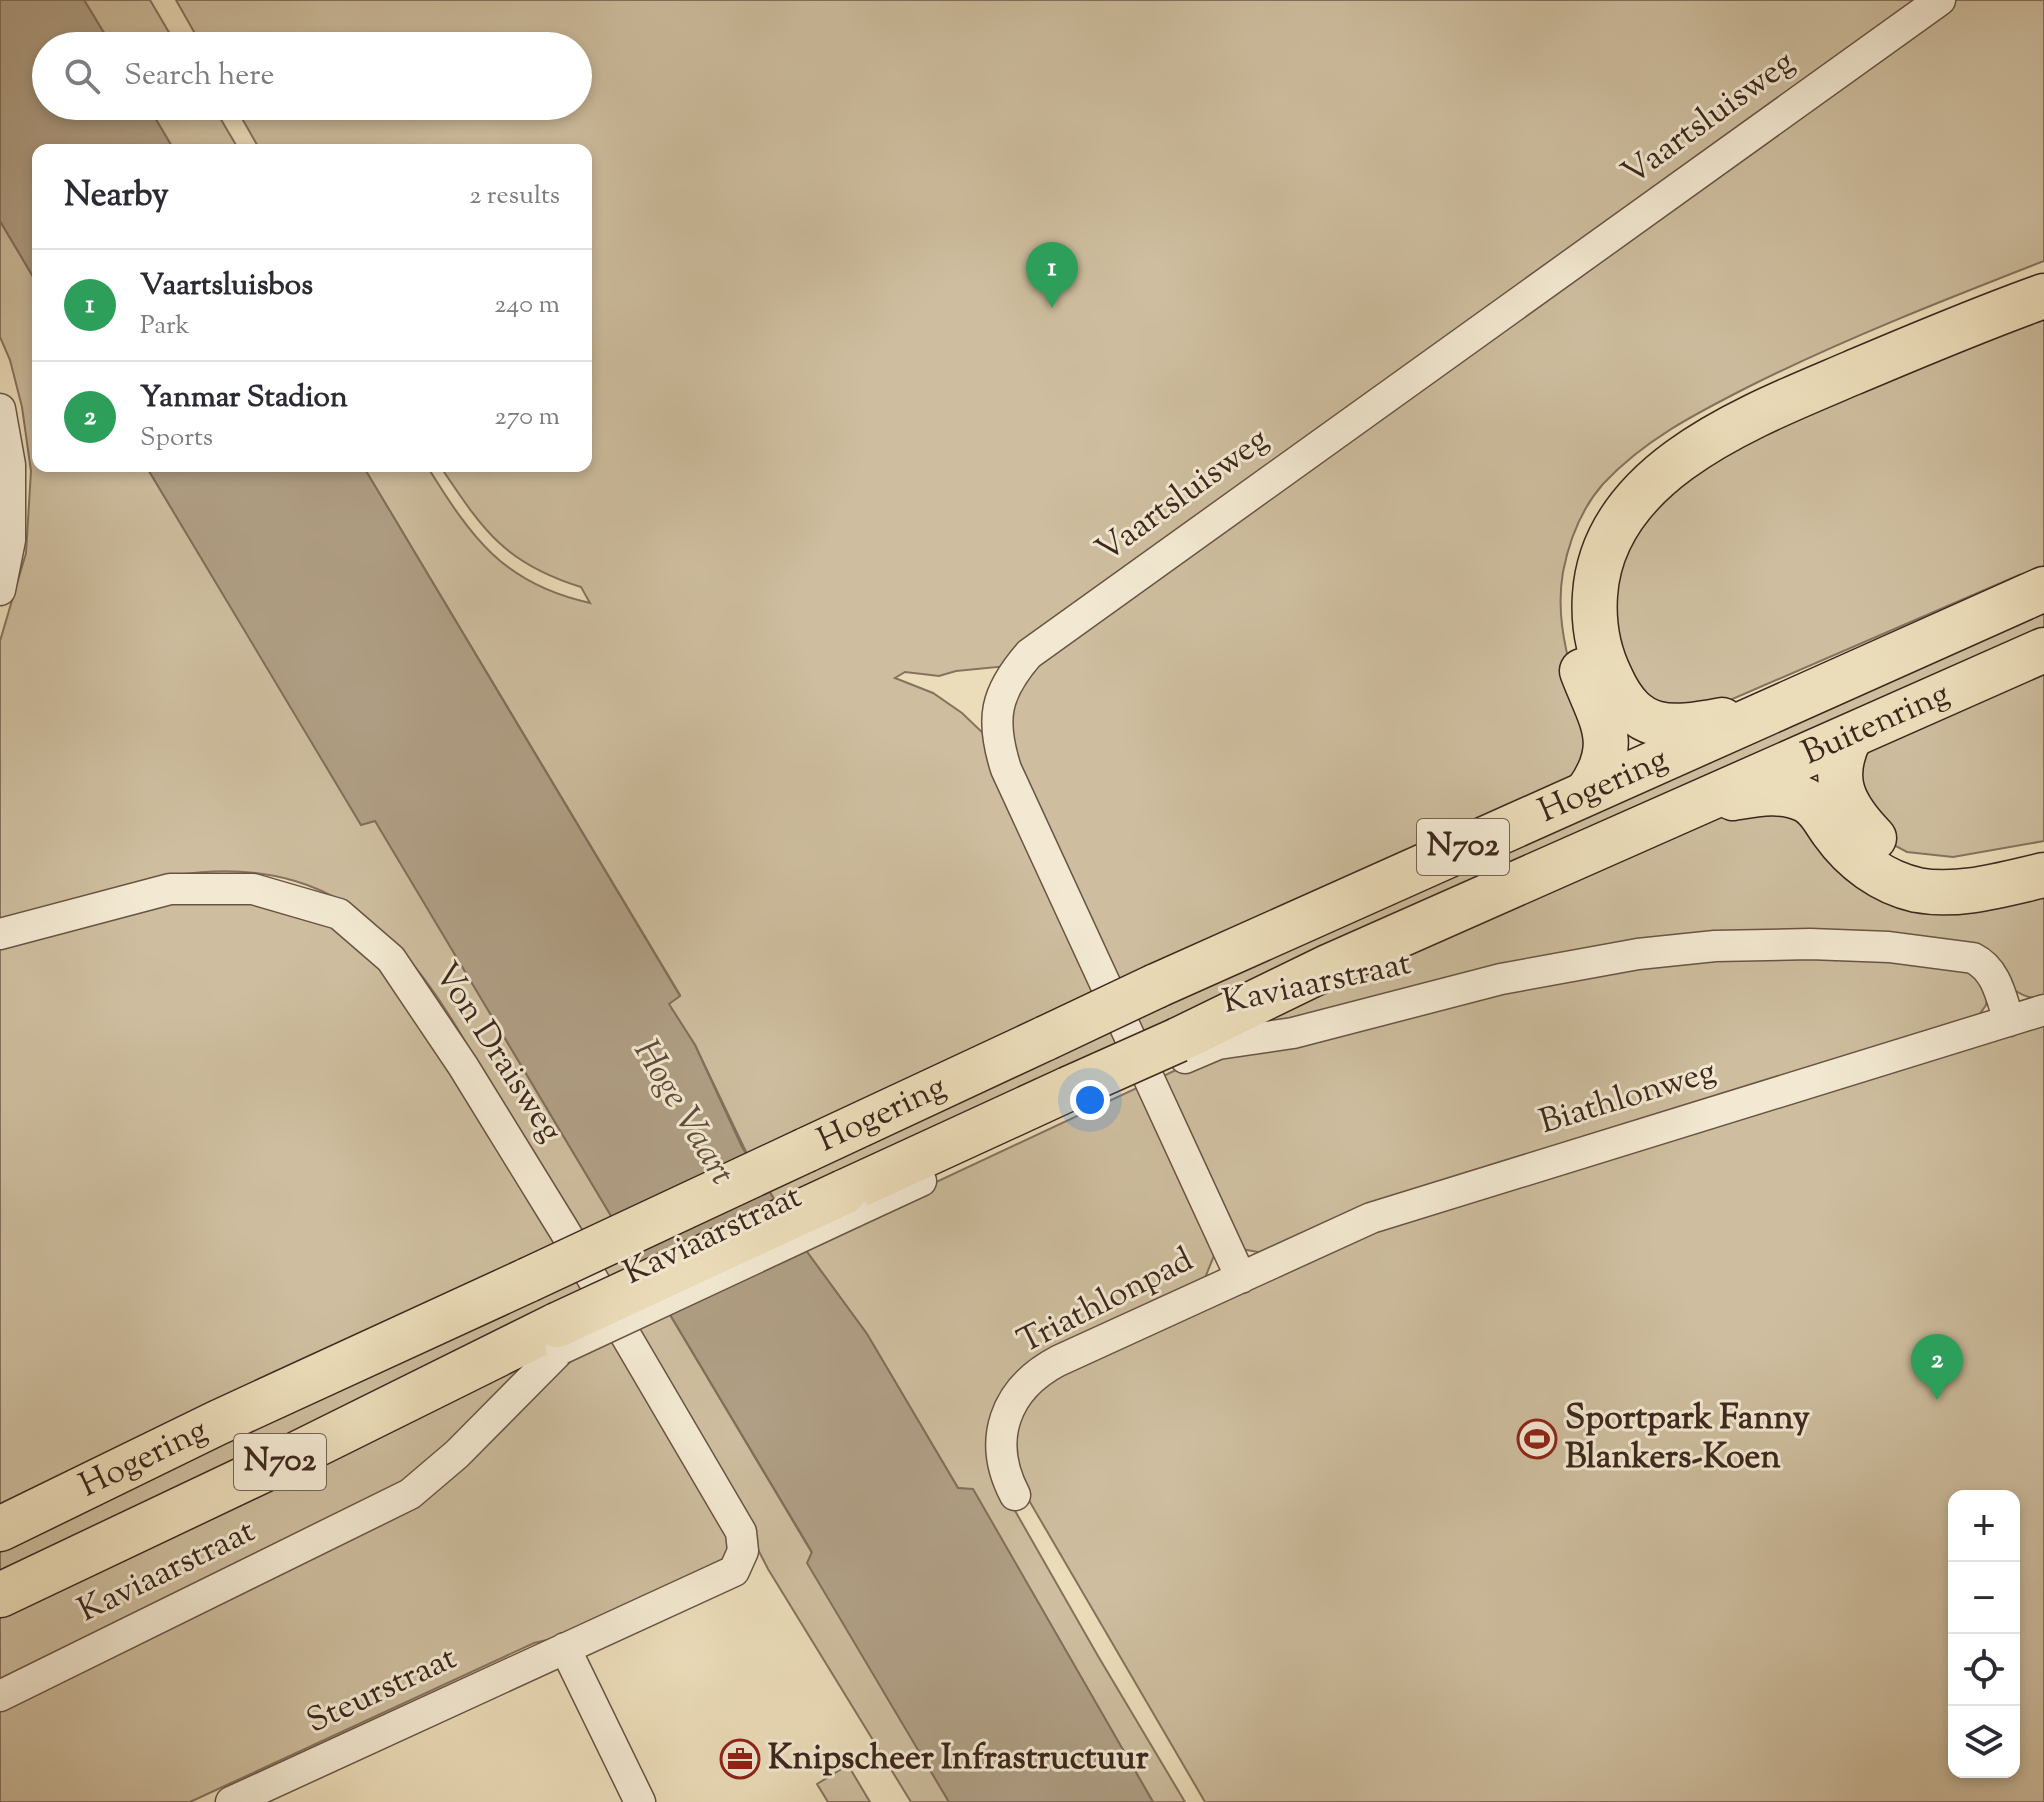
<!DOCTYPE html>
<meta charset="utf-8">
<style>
body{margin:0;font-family:"Sorts Mill Goudy",serif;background:#f2f2f3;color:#2b2b33}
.controls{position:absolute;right:24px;bottom:24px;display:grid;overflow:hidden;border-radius:16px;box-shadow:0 4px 12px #0003}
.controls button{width:72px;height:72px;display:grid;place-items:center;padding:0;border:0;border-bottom:2px solid #e1e1e2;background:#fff;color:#2b2b33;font:40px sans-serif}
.you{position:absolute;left:1090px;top:1100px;width:28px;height:28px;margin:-20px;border:6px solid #fff;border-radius:50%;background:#1a73e8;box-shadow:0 0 0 12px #1a73e833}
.badge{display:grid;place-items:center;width:52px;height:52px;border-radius:50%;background:#8f2418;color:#fff;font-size:26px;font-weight:700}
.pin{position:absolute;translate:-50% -66px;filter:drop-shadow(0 2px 4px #0008)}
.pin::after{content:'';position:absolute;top:42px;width:28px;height:24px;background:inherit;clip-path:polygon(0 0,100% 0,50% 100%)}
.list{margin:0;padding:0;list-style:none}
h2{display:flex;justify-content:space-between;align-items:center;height:104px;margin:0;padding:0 32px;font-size:34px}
h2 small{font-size:26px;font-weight:400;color:#7c7c81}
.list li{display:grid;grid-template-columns:52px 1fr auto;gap:24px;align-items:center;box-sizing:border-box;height:112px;padding:0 32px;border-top:2px solid #e1e1e2}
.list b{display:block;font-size:30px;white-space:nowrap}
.list p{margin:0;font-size:26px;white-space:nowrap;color:#7c7c81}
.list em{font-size:26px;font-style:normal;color:#7c7c81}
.icon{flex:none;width:44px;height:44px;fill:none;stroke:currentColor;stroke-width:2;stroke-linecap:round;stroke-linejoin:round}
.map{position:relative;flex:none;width:2044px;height:1802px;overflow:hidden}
.search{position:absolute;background:#fff;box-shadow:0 4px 12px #0003;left:32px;top:32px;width:560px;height:88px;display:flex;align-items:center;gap:20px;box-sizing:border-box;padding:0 28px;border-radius:44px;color:#7c7c81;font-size:30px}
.panel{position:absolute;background:#fff;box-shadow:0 4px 12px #0003;left:32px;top:144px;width:560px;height:328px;border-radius:16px}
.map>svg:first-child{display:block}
.green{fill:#cebe9f;stroke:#86725e;stroke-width:2;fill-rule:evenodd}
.water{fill:#b09f85;stroke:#826f5b;stroke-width:2}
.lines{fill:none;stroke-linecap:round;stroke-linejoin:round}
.minor-casing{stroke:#695444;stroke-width:33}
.highway-casing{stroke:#3d271d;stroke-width:47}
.minor{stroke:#f3e9d2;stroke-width:30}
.highway{stroke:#ecddba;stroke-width:44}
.minor-bridge-casing{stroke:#695444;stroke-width:33;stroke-linecap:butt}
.highway-bridge-casing{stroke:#3d271d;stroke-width:47;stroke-linecap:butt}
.minor-bridge{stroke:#f3e9d2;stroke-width:30}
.highway-bridge{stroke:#ecddba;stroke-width:44}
.labels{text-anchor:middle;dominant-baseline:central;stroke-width:6;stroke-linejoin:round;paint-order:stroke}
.shield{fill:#f3e9d2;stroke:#746153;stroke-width:2}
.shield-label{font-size:32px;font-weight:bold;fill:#3d271d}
.street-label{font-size:34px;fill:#3d271d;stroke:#f3e9d2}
.poi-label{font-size:34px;font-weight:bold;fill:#3d271d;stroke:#f3e9d2;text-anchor:start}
.water-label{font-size:36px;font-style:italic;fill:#604b3c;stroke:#f3e9d2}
</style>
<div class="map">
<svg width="2044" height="1802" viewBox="0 0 2044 1802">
<rect width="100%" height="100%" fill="#ecddba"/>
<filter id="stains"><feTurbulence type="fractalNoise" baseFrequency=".0025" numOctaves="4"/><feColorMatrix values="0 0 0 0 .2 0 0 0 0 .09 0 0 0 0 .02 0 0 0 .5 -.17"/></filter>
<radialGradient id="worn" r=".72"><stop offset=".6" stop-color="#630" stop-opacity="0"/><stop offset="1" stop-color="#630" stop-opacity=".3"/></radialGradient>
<path class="green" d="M 84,0 L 150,0 L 177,46 L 112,46 Z
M 176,0 L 2044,0 L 2044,261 C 1944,300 1844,339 1748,387 C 1695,414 1644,440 1603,484 C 1582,508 1569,541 1563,572 C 1553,629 1575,684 1594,736 L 1576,776 L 1118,987 L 1006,741 L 1007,666 L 956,671 L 939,676 L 905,672 L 895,678 L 933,693 L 962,713 L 985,735 L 1101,994 L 749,1158 L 695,1045 L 668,1004 L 680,995 L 363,466 L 427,466 C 471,537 503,584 590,603 L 581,587 C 504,563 483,530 440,466 L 586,466 L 586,150 L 260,150 L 235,106 L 578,106 L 578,46 L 202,46 Z
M 148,106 L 213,106 L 239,150 L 174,150 Z
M 0,221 L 38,285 L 38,466 L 146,466 L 361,824 L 375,820 L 812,1553 L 808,1563 L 949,1802 L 911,1802 L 768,1569 L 748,1530 C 679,1414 607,1299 541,1181 C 497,1104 457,1010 396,945 C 368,916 333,892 295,881 C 194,851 96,897 0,922 L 0,641 L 26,553 L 31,471 L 22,407 L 10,360 L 0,337 Z
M 2044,303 L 2044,568 L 2019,575 L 1721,704 L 1647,706 L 1605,643 L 1627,518 L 1661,483 Z
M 2044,603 L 2044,635 L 1142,1039 L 1130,1012 Z
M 2044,661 L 2044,841 L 1953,857 L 1907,852 L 1890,843 L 1851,767 L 1854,751 Z
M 1776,801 L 1865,878 L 2044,882 L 2044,999 C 2011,998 2005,980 1989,955 L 1841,934 L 1248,1030 L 1446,926 L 1723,810 Z
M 254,889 L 368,944 L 566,1247 L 0,1520 L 0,938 L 103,906 Z
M 1693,953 L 1964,961 L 1988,994 L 1986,1005 L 1977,1018 L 1263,1253 L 1242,1249 L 1159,1078 L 1216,1051 L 1453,997 Z
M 1113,1019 L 1125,1046 L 779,1207 L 764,1182 Z
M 2044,1019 L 2044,1802 L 1205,1802 L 1013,1473 L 1019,1407 L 1039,1382 L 1372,1225 ZM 1954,1496 L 2014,1496 L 2014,1772 L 1954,1772 Z
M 1143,1085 L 1215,1253 L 1203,1283 L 1027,1368 L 1006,1495 L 1098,1656 L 1185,1802 L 1153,1802 L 973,1490 L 958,1488 L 867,1334 L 802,1245 Z
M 579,1270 L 595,1295 L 0,1579 L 0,1545 Z
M 615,1332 L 733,1533 L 727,1557 L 577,1633 L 534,1643 L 190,1802 L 0,1802 L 0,1703 L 403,1509 L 566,1354 Z
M 563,1337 L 422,1472 L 0,1685 L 0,1607 Z
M 848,1765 L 870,1802 L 828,1802 L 817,1784 Z"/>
<path class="water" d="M 0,0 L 84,0 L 112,46 L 46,46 L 46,106 L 148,106 L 174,150 L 38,150 L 38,285 L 0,221 Z
M 146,466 L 363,466 L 680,996 L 669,1004 L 695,1045 L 742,1147 L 802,1245 L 867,1334 L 958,1488 L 973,1489 L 1153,1802 L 949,1802 L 807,1563 L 812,1552 L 375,821 L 361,825 Z"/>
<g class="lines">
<g class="minor-casing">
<path id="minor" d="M 0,409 L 10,465 L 10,540 L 0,590
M 0,934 L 170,889 L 253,889 L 339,914 L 391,959 L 463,1066 L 564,1230 L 741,1532 L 743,1551 L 734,1571 L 231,1802
M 1185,1058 L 1218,1044 L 1293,1033 L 1501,979 L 1638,954 L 1715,946 L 1810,944 L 1889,947 L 1973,958 C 1997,970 2001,997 2009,1021
M 854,1212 L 921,1181
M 1241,1278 L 1006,769 C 990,719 995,693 1029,654 L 1940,0
M 1015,1495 C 986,1440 1005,1389 1058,1361 L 1371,1218 L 2044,1010
M 565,1648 L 640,1802
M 0,1696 L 410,1494 L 457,1454 L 561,1349"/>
</g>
<g class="highway-casing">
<g id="highway">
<path d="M 1582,671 C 1600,719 1622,743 1588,791"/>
<path d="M 1722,720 C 1669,730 1636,733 1611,678 C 1598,652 1593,624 1595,595 C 1603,470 1754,415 1852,373 C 1916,346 1979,319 2044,296"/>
<path d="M 1850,737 C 1829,779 1843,806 1874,838"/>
<path d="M 1733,798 C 1757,794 1782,789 1805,800 C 1819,807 1824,820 1833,832 C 1853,860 1882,882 1917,890 C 1959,898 2004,884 2044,875"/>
<path id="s1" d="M 1156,986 L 2044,589"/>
<path id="s2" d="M 1178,1040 L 1330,966 L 2044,650"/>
<path id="s3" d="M 806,1150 L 1046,1038"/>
<path d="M 844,1192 L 1068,1089"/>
<path id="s4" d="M 0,1529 L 217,1423 L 528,1280"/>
<path d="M 0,1595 L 295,1455 L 557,1325"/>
</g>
</g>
<use href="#minor" class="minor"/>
<use href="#highway" class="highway"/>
<g class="minor-bridge-casing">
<path id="minor-bridge" d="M 561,1349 L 854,1212"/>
</g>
<g class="highway-bridge-casing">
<path id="highway-bridge" d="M 1046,1038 L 1156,986
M 1068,1089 L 1178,1040
M 528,1280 L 806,1150
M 557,1325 L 844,1192"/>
</g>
<use href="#minor-bridge" class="minor-bridge"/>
<use href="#highway-bridge" class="highway-bridge"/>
</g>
<defs>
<g id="stadium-ring" transform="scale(2)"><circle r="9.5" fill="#f3e9d2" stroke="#8f2418" stroke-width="1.5"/><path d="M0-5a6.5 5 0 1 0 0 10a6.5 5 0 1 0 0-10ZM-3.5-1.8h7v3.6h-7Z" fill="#8f2418"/></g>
<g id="office-ring" transform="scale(2)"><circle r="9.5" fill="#f3e9d2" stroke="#8f2418" stroke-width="1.5"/><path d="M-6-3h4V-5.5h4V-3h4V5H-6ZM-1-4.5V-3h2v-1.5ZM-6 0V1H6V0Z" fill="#8f2418"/></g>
</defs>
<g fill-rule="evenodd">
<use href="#stadium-ring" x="1537" y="1439"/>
<use href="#office-ring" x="740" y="1759"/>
</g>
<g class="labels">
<g class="shield">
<rect x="1417" y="819" width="92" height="56" rx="6"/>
<rect x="234" y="1434" width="92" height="56" rx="6"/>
</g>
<g class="shield-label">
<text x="1463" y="847">N702</text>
<text x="280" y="1462">N702</text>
</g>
<g class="street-label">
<text transform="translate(1709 119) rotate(-36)">Vaartsluisweg</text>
<text transform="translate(1183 496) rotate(-36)">Vaartsluisweg</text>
<text stroke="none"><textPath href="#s2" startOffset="766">Buitenring</textPath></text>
<text stroke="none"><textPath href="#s1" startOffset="490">Hogering</textPath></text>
<text transform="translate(1317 984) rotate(-12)">Kaviaarstraat</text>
<text transform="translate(497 1053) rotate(57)">Von Draisweg</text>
<text transform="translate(1628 1098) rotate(-17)">Biathlonweg</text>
<text stroke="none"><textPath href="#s3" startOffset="84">Hogering</textPath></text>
<text transform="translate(713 1236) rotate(-25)">Kaviaarstraat</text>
<text transform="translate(1106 1302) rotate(-27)">Triathlonpad</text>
<text stroke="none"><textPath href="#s4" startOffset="160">Hogering</textPath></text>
<text transform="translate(167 1572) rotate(-26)">Kaviaarstraat</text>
<text transform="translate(382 1691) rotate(-25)">Steurstraat</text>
</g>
<g class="poi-label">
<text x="1565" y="1419">Sportpark Fanny<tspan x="1565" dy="39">Blankers-Koen</tspan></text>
<text x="768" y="1759">Knipscheer Infrastructuur</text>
</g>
<g class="water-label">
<text transform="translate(683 1113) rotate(59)">Hoge Vaart</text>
</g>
</g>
<rect width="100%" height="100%" filter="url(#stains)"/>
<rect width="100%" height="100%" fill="url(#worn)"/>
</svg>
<div class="controls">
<button>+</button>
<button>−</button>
<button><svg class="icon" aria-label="locate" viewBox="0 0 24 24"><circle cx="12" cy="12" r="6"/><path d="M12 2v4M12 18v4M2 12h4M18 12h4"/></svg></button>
<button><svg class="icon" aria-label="layers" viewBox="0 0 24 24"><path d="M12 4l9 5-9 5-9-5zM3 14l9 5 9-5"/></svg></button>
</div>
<div class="you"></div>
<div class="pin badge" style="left:1052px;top:308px;background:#2e9e5b">1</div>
<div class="pin badge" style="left:1937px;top:1400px;background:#2e9e5b">2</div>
<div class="search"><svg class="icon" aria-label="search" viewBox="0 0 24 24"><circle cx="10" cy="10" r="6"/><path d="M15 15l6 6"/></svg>Search here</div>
<section class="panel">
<h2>Nearby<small>2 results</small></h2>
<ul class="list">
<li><span class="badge" style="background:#2e9e5b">1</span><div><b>Vaartsluisbos</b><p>Park</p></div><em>240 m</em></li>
<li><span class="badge" style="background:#2e9e5b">2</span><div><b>Yanmar Stadion</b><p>Sports</p></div><em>270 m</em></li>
</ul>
</section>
</div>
